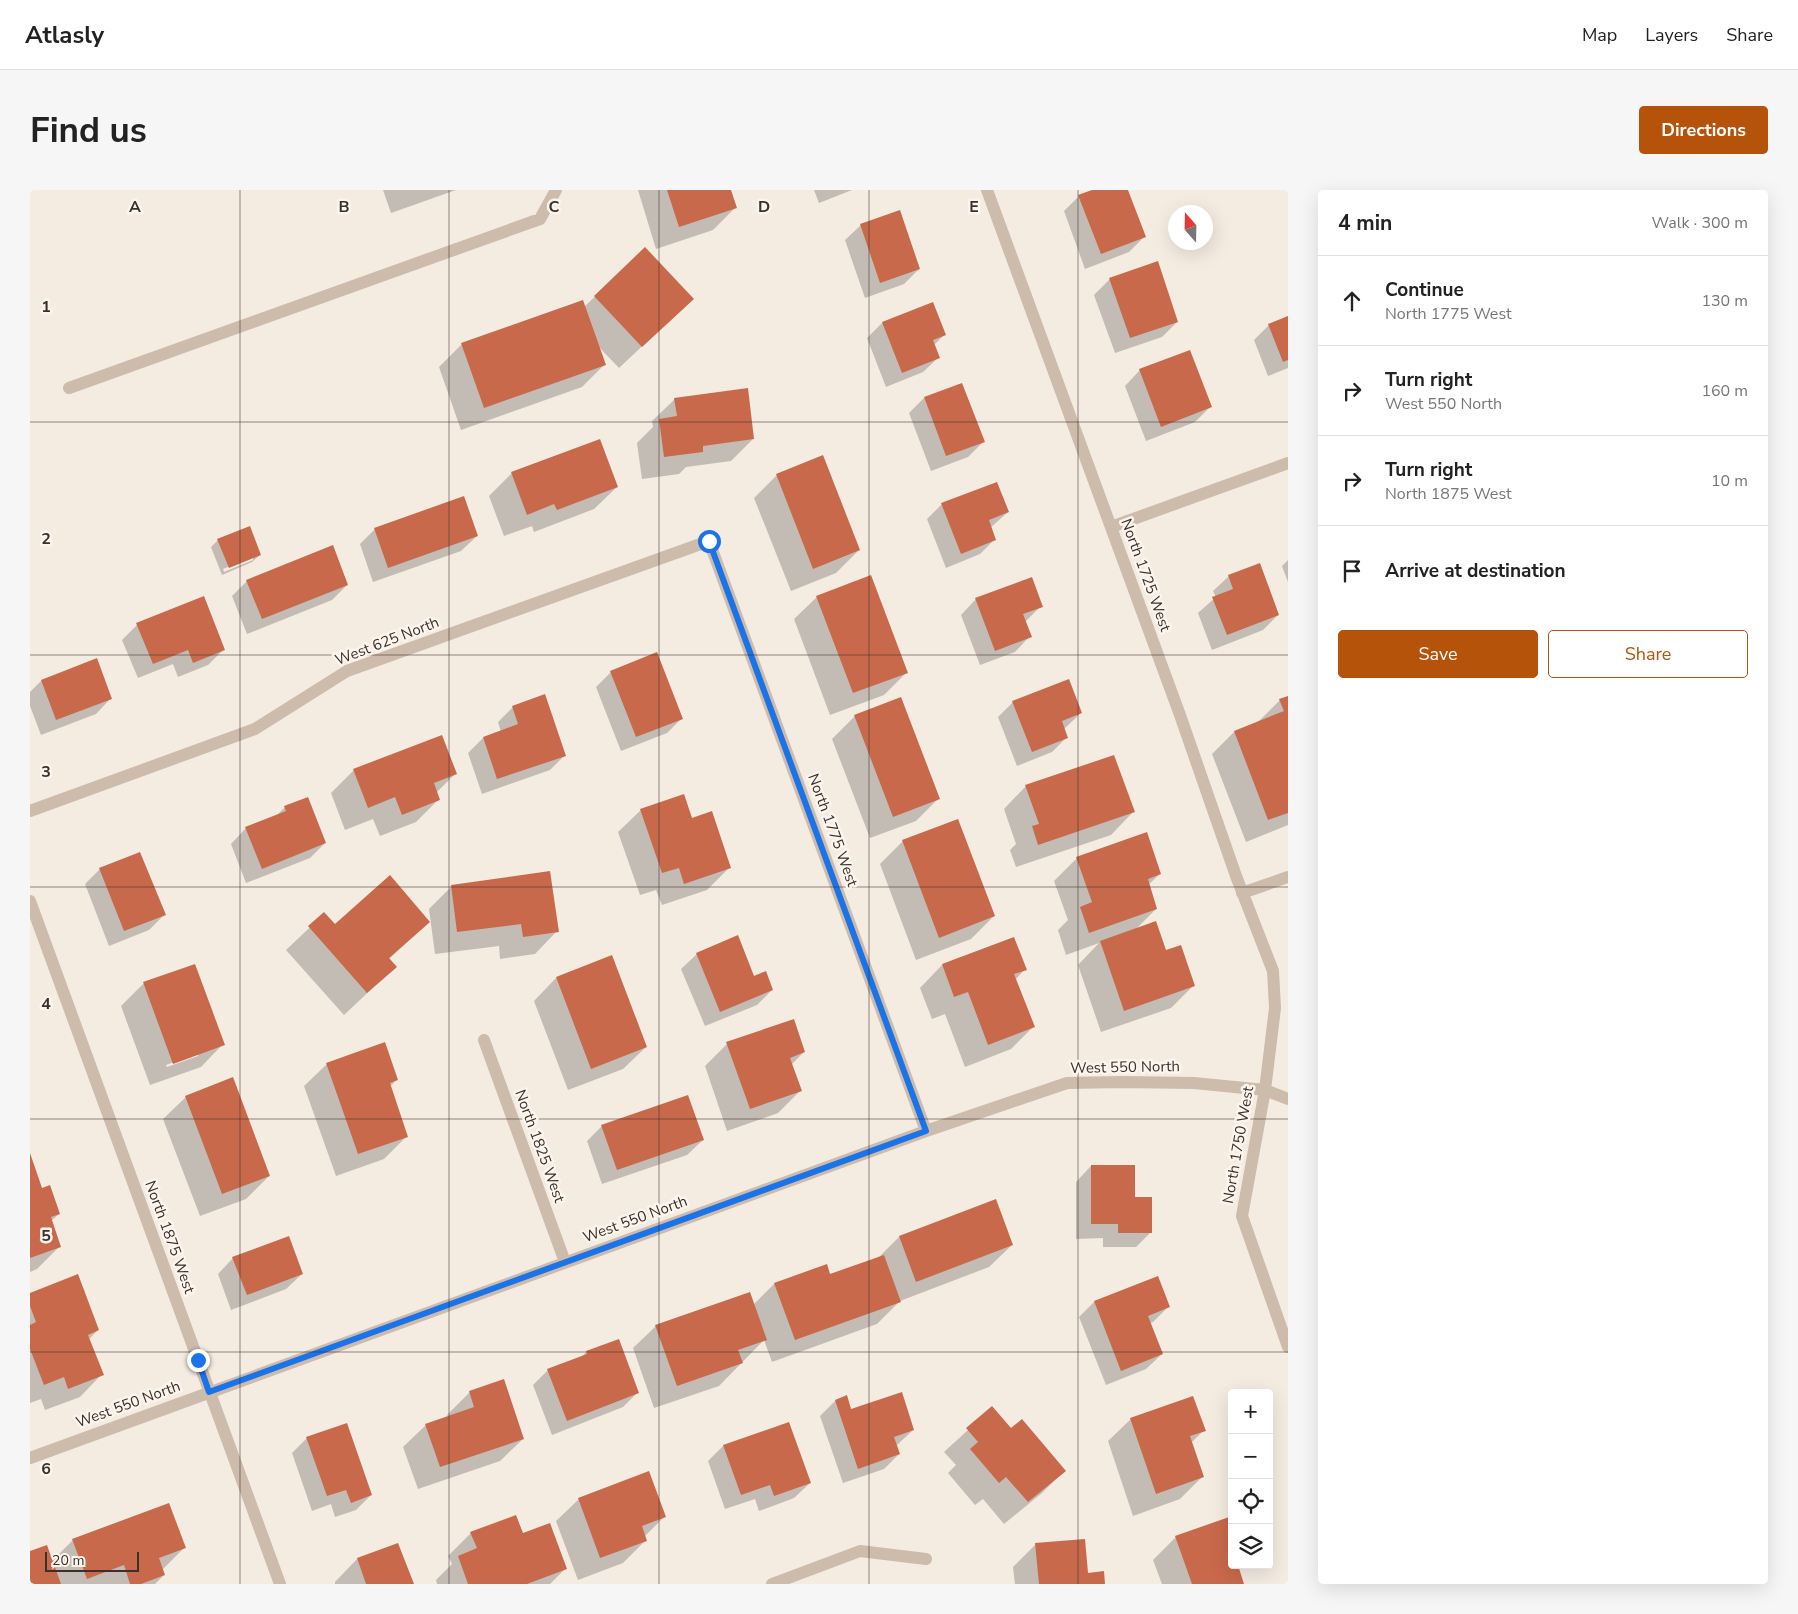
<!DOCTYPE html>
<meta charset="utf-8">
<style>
body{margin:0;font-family:"Nunito Sans",sans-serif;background:#f6f6f6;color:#222}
.controls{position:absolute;right:15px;bottom:15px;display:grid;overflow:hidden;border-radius:5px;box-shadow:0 5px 20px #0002}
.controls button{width:45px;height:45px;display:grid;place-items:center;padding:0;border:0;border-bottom:1px solid #e0e0e0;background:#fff;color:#222;font:25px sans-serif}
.compass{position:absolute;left:1138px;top:15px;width:45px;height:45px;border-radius:50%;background:#fff;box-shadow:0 5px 20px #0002;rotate:340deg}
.scale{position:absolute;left:15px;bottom:12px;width:94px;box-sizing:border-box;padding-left:5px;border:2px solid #3b302b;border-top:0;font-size:14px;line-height:18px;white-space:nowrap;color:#3b302b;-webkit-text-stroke:4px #fbf5ee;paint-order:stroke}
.stop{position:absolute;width:15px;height:15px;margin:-11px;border:4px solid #1a73e8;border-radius:50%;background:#fff}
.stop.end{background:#1a73e8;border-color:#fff;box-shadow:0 1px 5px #0008}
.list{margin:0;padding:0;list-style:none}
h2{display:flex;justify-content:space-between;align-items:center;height:65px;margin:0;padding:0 20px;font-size:21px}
h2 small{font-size:16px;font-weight:400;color:#767676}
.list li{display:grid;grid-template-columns:32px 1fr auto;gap:15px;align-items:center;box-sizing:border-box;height:90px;padding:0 20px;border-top:1px solid #e0e0e0}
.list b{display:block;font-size:19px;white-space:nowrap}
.list p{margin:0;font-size:16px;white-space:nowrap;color:#767676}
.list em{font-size:16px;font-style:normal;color:#767676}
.actions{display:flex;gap:10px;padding:15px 20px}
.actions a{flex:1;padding:11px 0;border:1px solid #b45309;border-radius:5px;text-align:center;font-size:18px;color:#b45309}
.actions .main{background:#b45309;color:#fff}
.icon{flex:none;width:28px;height:28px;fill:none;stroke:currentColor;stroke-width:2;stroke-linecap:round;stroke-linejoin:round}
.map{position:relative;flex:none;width:1258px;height:1394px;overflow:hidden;border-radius:5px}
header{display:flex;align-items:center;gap:30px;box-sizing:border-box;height:70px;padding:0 25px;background:#fff;border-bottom:1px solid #e0e0e0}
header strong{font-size:24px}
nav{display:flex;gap:28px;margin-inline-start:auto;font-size:18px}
.intro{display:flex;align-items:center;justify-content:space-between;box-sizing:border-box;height:120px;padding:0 30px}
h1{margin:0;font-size:35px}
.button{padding:12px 22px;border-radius:5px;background:#b45309;color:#fff;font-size:18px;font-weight:700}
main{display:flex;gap:30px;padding:0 30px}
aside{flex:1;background:#fff;border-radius:5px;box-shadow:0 5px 20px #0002}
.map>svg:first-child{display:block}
.shadow{fill:#0003;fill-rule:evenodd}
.building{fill:#c8694b}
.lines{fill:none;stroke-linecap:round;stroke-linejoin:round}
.street{stroke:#cdbbac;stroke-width:12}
.route{stroke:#1a73e8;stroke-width:6}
.grid{fill:none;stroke:#3b302b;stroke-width:1;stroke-opacity:0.55}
.labels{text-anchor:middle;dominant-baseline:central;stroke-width:5;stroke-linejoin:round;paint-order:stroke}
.street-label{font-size:15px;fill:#3b302b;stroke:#fbf5ee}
.grid-label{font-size:16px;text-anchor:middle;font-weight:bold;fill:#3b302b;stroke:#fbf5ee;stroke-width:5;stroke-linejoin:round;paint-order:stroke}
</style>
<header>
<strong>Atlasly</strong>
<nav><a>Map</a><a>Layers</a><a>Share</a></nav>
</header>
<div class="intro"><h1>Find us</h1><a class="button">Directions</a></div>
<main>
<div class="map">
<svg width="1258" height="1394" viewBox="0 0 1258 1394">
<rect width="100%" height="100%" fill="#f4ebe1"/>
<path class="shadow" d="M 353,0 L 426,0 L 361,23 Z
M 608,0 L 700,0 L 706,17 L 683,40 L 626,59 Z
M 784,0 L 822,0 L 789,13 Z
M 1065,0 L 1096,0 L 1114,47 L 1099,62 L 1055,79 L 1034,21 L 1049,6 Z
M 831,35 L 889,79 L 874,94 L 835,108 L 815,50 Z
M 615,59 L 639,131 L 589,178 L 568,156 L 574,175 L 552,197 L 431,240 L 409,177 L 432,154 L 554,117 Z
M 1080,89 L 1147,132 L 1132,147 L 1085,163 L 1064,105 Z
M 1258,127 L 1258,178 L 1238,186 L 1224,150 L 1239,135 Z
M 852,133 L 914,145 L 904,155 L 909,167 L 893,182 L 856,197 L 837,148 Z
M 1110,180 L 1180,217 L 1165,232 L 1116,251 L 1095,196 Z
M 894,208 L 953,252 L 938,267 L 901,281 L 879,223 Z
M 645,209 L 723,249 L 701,271 L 656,277 L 649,284 L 612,289 L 607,253 L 623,237 L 622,231 Z
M 482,283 L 587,297 L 564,319 L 504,342 L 502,336 L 474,346 L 459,306 Z
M 747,285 L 829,360 L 806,383 L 761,401 L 724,308 Z
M 912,314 L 978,322 L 960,338 L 965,349 L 950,364 L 916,378 L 897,329 Z
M 345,339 L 447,346 L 431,361 L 343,392 L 330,354 Z
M 188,350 L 230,365 L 222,372 L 192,385 L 181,357 ZM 223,367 L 223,370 L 194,382 L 193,379 Z
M 1258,370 L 1258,392 L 1252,376 Z
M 1199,386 L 1248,425 L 1233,440 L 1182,460 L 1168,423 L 1186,407 L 1183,401 Z
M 217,391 L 317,395 L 302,410 L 217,444 L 202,406 Z
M 787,407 L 876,483 L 854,505 L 800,525 L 764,429 Z
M 946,409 L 1011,416 L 995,432 L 1000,446 L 985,462 L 950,475 L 931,425 Z
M 107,435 L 193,460 L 178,475 L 148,487 L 143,474 L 108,488 L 92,450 Z
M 66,470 L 81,508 L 66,524 L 11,545 L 0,516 L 0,502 L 11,491 Z
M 581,482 L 652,528 L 637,543 L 591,561 L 566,497 Z
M 1258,507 L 1258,635 L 1216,652 L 1182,564 L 1204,542 L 1227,533 L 1250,510 Z
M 983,512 L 1051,523 L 1034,539 L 1037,547 L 1022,562 L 987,576 L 968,527 Z
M 483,517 L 535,565 L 520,580 L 452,604 L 438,563 L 453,548 L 471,542 L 468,532 Z
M 825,526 L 908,609 L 886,631 L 840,648 L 802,549 Z
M 324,580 L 425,584 L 406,603 L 409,609 L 386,632 L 350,646 L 343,629 L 315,640 L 301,603 Z
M 996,596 L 1103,622 L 1081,645 L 986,677 L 980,660 L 986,654 L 974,619 Z
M 255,617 L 295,653 L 280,668 L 216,693 L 201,654 L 216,638 L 245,627 Z
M 611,620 L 661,629 L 700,677 L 677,700 L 632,715 L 626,700 L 610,705 L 588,642 Z
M 873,651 L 964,726 L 941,749 L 886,770 L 850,674 Z
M 1047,668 L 1130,684 L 1118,695 L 1126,719 L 1105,740 L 1135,762 L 1164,795 L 1141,818 L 1071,842 L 1048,775 L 1069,753 L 1036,765 L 1028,740 L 1038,730 L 1024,691 Z
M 70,679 L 134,725 L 119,740 L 79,756 L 55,694 Z
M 421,697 L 527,741 L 505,764 L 470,769 L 469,756 L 405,764 L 399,719 Z
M 294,724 L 304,735 L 399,732 L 358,770 L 365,777 L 314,825 L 256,760 Z
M 667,764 L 724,787 L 742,800 L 727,815 L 675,836 L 651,779 Z
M 164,775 L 193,854 L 171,877 L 120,895 L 91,816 L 113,794 ZM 168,863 L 168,866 L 137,877 L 136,875 Z
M 912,775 L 995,779 L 985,790 L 1003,837 L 981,859 L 935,877 L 915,824 L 902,829 L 890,798 Z
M 526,788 L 616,857 L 593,879 L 538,900 L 504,811 Z
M 697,854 L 774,862 L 761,875 L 770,901 L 748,923 L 697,941 L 675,876 Z
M 297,874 L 367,889 L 360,897 L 377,946 L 354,969 L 306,986 L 274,896 Z
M 156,907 L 239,986 L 216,1009 L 170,1026 L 133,929 Z
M 572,936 L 673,950 L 657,965 L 572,994 L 557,951 Z
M 0,967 L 12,999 L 29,1024 L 21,1031 L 30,1056 L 7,1079 L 0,1082 Z
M 1061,976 L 1104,1008 L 1121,1042 L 1106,1057 L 1073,1057 L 1073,1048 L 1046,1049 L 1046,992 Z
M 965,1010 L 982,1055 L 959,1077 L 870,1111 L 847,1134 L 742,1172 L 734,1150 L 689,1196 L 624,1218 L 603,1158 L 626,1136 L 723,1115 L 744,1094 L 796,1076 L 799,1086 L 848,1068 L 869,1047 Z
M 203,1068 L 272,1084 L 256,1099 L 201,1120 L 188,1084 Z
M 0,1104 L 68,1140 L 59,1149 L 72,1184 L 50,1207 L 15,1220 L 11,1209 L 0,1213 Z
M 1064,1112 L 1138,1117 L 1123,1132 L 1120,1133 L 1132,1164 L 1116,1179 L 1076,1195 L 1049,1127 Z
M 556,1162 L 608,1202 L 593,1217 L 522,1245 L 503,1195 L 518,1180 L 552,1167 Z
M 440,1202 L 493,1249 L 470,1271 L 388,1299 L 373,1257 L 396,1235 L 418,1227 L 417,1225 Z
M 805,1211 L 821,1220 L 883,1240 L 866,1256 L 869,1264 L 854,1279 L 813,1293 L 790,1226 Z
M 962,1218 L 981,1240 L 1034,1281 L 1012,1303 L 974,1334 L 953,1309 L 945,1315 L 918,1283 L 926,1275 L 914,1262 Z
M 1101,1229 L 1174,1240 L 1161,1253 L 1172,1287 L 1150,1309 L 1103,1326 L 1078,1251 Z
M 277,1248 L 341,1305 L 326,1320 L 305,1327 L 301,1314 L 282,1321 L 262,1263 Z
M 693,1256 L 780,1293 L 764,1308 L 729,1321 L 725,1309 L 695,1319 L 678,1271 Z
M 549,1309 L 635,1326 L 614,1347 L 616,1350 L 593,1373 L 548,1390 L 526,1331 Z
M 441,1343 L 492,1344 L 535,1379 L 520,1394 L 407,1394 L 406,1390 L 422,1374 L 418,1366 Z
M 1146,1347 L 1202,1375 L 1213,1394 L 1132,1394 L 1123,1370 Z
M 43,1350 L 154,1358 L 132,1380 L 134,1385 L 125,1394 L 0,1394 L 0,1362 L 22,1371 Z
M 367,1354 L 382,1394 L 305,1394 L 305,1392 L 327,1369 Z
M 1006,1354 L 1074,1394 L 985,1394 L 983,1377 Z"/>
<path class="building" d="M 637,0 L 701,0 L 707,18 L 649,37 Z
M 1062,0 L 1098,0 L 1116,47 L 1071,64 L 1048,5 Z
M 870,20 L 890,79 L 850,93 L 830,34 Z
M 615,57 L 664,109 L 612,157 L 564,106 Z
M 1128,71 L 1148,132 L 1100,148 L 1079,88 Z
M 553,110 L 576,175 L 454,218 L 431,153 Z
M 903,112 L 916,145 L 903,150 L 910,168 L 872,183 L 852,132 Z
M 1258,126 L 1258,170 L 1253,172 L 1238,134 Z
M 1160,160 L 1182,217 L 1131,237 L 1109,179 Z
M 932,193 L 955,252 L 916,266 L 894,207 Z
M 718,198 L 724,249 L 673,256 L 673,262 L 634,267 L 629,229 L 647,226 L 644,208 Z
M 570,249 L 588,297 L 527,320 L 524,314 L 497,325 L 481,282 Z
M 793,265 L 830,360 L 783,379 L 746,284 Z
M 967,292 L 979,322 L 959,330 L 966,350 L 931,364 L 911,313 Z
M 434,306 L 448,346 L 358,378 L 344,338 Z
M 220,336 L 231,365 L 199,378 L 187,349 Z
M 303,355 L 318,395 L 232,429 L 216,390 Z
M 1230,373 L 1249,425 L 1197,445 L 1182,407 L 1203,399 L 1198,385 Z
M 841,385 L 878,483 L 823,503 L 786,406 Z
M 1002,387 L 1013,417 L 993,424 L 1002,447 L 965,461 L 945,408 Z
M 174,406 L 195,460 L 163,473 L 158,460 L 123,474 L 106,433 Z
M 627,462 L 653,529 L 606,547 L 580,481 Z
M 67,468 L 82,509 L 26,530 L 11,490 Z
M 1039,489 L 1052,523 L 1032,531 L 1038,548 L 1002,562 L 982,511 Z
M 515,504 L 536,566 L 467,589 L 453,547 L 488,534 L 482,516 Z
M 1258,506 L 1258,623 L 1238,630 L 1204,541 L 1254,521 L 1249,509 Z
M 871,507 L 910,609 L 863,627 L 824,525 Z
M 412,545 L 427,584 L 404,593 L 410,610 L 372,625 L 365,607 L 338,618 L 323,579 Z
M 1084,565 L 1105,622 L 1008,655 L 1002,636 L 1009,634 L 995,595 Z
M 654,604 L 662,628 L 682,621 L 701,678 L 654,694 L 649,678 L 632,683 L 610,619 Z
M 278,607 L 296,653 L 232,679 L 215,637 L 256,621 L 254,616 Z
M 928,629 L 965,726 L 909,748 L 872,650 Z
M 1117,642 L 1131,684 L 1118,689 L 1127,719 L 1059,743 L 1050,717 L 1062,712 L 1046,667 Z
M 110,662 L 136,725 L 94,741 L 69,678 Z
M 520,681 L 529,742 L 493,747 L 491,734 L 427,742 L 421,695 Z
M 360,685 L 400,732 L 359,768 L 367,777 L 337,803 L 278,736 L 294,722 L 305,734 Z
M 1126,731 L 1136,760 L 1151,755 L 1165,796 L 1094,821 L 1070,751 Z
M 708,745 L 724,786 L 736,781 L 743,800 L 690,822 L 666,763 Z
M 984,747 L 997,780 L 984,784 L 1005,837 L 958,855 L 938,802 L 924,807 L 912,774 Z
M 582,765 L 617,857 L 561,879 L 526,787 Z
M 165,774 L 195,855 L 143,874 L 113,792 Z
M 764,829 L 775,862 L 760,868 L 772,901 L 720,919 L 696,852 Z
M 355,852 L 368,890 L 360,893 L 378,947 L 328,964 L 296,873 Z
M 203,887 L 240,986 L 192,1004 L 155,906 Z
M 658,905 L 674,950 L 587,980 L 571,935 Z
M 0,963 L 12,998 L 20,995 L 30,1024 L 21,1027 L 31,1057 L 0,1068 Z
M 1061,975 L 1105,975 L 1105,1007 L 1122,1007 L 1122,1043 L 1088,1043 L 1088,1034 L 1061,1034 Z
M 966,1009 L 983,1055 L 886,1092 L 869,1046 Z
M 259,1046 L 273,1084 L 217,1105 L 202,1067 Z
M 854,1065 L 871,1112 L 765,1150 L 744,1093 L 797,1074 L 800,1084 Z
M 48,1084 L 69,1140 L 58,1145 L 74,1185 L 38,1199 L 34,1187 L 14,1195 L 0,1159 L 0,1135 L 6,1132 L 0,1116 L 0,1103 Z
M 1128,1086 L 1140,1117 L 1118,1126 L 1133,1164 L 1091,1181 L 1064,1111 Z
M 720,1102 L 737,1150 L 708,1160 L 713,1173 L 647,1196 L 625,1135 Z
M 589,1149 L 609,1203 L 537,1231 L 517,1179 L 557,1164 L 556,1161 Z
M 474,1189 L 494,1249 L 410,1277 L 395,1234 L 444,1217 L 439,1201 Z
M 872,1202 L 884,1240 L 864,1247 L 870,1264 L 828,1279 L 805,1210 L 817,1205 L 821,1219 Z
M 1163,1206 L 1176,1241 L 1160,1246 L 1174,1287 L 1126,1304 L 1100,1228 Z
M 962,1216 L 981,1238 L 992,1229 L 1036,1281 L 998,1312 L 976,1287 L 969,1293 L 940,1259 L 948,1252 L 936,1238 Z
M 759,1232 L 781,1293 L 744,1306 L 740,1295 L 711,1305 L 693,1255 Z
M 317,1233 L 342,1305 L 321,1313 L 316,1300 L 297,1306 L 276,1247 Z
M 619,1281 L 636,1327 L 612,1336 L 617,1351 L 570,1368 L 548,1308 Z
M 139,1313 L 156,1358 L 129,1368 L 135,1385 L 111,1394 L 100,1394 L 94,1375 L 57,1389 L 42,1349 Z
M 486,1325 L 493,1343 L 520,1333 L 537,1379 L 497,1394 L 438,1394 L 428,1366 L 447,1358 L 440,1342 Z
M 1202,1326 L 1202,1375 L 1208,1375 L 1214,1394 L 1162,1394 L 1145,1346 Z
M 1055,1349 L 1058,1383 L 1074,1381 L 1075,1394 L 1009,1394 L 1005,1353 Z
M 368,1353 L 384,1394 L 336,1394 L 327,1368 Z
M 17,1355 L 31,1394 L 0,1394 L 0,1361 Z"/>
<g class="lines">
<path class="street" d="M 957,0 L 1150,525 L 1206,686 L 1243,781 L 1245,818 L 1235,900 L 1212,1026 L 1258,1157
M 39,198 L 510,29 L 526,0
M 1081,337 L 1258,273
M 0,621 L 225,539 L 317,481 L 679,351 L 896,941
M 1212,703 L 1258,687
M 0,711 L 250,1394
M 454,850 L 535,1072
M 0,1268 L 896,941 L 1037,893 L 1092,892 L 1164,893 L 1235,900 L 1258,909
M 742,1394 L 830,1361 L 896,1369"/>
</g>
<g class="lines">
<path class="route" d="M 168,1170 L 179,1202 L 896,941 L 679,351"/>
</g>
<path class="grid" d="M 210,0 L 210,1394M 419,0 L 419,1394M 629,0 L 629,1394M 839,0 L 839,1394M 1048,0 L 1048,1394M 0,232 L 1258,232M 0,465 L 1258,465M 0,697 L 1258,697M 0,929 L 1258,929M 0,1162 L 1258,1162"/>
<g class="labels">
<g class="street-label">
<text transform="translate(1116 385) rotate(70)">North 1725 West</text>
<text transform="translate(357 451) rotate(-21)">West 625 North</text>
<text transform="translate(803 640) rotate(70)">North 1775 West</text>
<text transform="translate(1095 877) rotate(-1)">West 550 North</text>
<text transform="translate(1208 955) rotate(-80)">North 1750 West</text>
<text transform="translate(510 956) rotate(70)">North 1825 West</text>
<text transform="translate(605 1029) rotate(-20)">West 550 North</text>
<text transform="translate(140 1047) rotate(70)">North 1875 West</text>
<text transform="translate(98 1214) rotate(-20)">West 550 North</text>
</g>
</g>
<g class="grid-label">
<text x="105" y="22">A</text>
<text x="314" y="22">B</text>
<text x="524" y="22">C</text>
<text x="734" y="22">D</text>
<text x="944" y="22">E</text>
<text x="16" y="122">1</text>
<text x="16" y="354">2</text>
<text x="16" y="587">3</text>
<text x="16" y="819">4</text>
<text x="16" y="1051">5</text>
<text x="16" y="1284">6</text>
</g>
</svg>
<div class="controls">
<button>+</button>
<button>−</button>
<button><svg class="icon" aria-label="locate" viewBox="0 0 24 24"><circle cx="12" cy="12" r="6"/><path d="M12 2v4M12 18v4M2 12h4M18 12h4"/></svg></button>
<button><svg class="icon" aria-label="layers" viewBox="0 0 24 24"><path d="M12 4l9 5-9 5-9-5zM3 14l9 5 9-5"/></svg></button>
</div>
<svg class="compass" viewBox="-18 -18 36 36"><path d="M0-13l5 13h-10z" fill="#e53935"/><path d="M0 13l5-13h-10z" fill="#767676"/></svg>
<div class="scale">20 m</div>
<div class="stop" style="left:679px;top:351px"></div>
<div class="stop end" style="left:168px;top:1170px"></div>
</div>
<aside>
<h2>4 min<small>Walk · 300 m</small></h2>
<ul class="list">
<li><svg class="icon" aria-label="ahead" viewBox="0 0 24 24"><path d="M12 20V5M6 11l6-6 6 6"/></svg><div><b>Continue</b><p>North 1775 West</p></div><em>130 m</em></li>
<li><svg class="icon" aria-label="right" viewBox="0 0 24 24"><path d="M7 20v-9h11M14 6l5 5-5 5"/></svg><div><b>Turn right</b><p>West 550 North</p></div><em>160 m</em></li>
<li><svg class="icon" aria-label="right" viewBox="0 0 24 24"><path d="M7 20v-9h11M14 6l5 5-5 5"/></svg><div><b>Turn right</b><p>North 1875 West</p></div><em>10 m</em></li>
<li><svg class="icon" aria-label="arrive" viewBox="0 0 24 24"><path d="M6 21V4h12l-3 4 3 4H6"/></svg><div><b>Arrive at destination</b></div></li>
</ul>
<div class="actions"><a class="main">Save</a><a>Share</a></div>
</aside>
</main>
